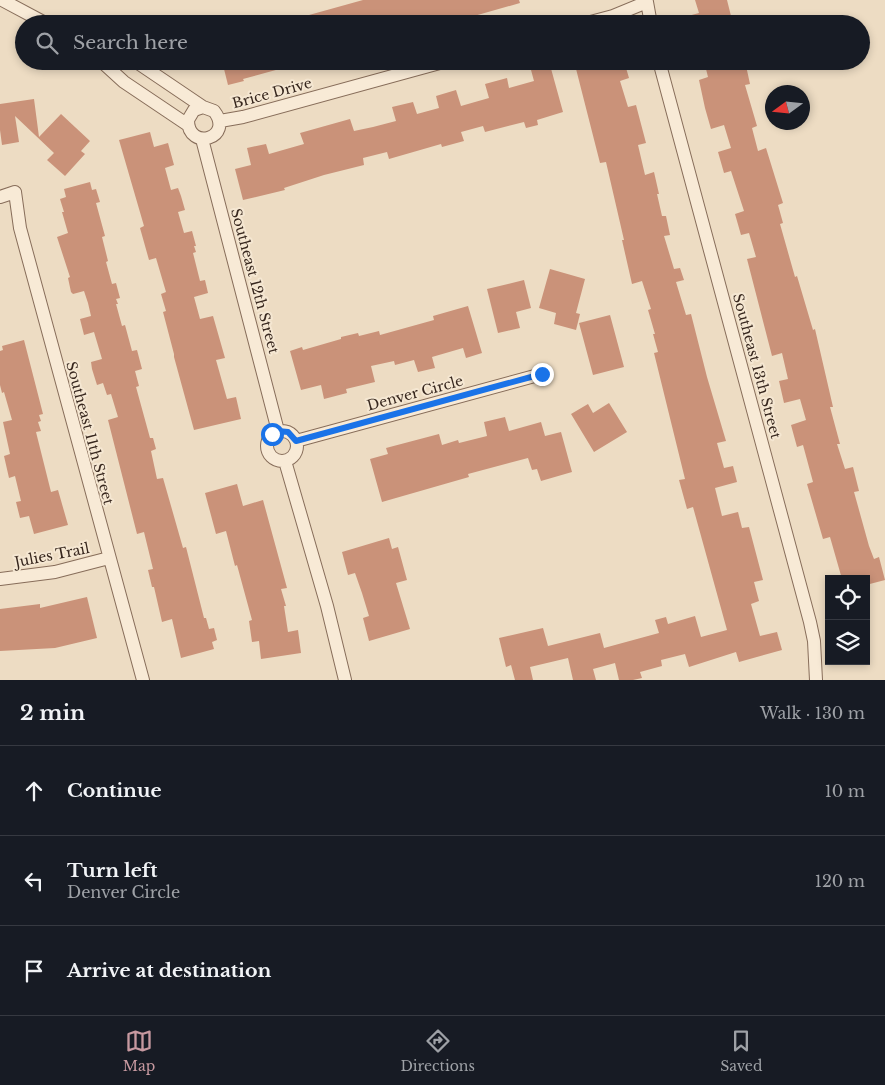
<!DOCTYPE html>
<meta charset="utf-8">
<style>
body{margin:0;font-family:"Libre Baskerville",serif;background:#20242c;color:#f1f3f6}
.controls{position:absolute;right:15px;bottom:15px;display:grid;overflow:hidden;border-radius:0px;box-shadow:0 2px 8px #0003}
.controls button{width:45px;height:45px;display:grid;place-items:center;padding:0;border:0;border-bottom:1px solid #363941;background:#171b24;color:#f1f3f6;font:25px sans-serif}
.compass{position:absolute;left:765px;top:85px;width:45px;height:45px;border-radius:50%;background:#171b24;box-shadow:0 2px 8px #0003;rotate:255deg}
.stop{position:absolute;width:15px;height:15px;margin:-11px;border:4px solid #1a73e8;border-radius:50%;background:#fff}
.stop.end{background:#1a73e8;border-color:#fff;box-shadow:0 1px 5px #0008}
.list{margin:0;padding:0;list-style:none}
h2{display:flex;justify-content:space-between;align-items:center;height:65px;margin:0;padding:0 20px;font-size:21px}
h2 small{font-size:16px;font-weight:400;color:#9ea1a6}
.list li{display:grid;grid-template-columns:32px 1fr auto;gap:15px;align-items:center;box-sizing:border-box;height:90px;padding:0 20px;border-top:1px solid #363941}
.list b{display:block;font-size:19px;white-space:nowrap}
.list p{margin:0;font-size:16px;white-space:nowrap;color:#9ea1a6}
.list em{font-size:16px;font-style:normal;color:#9ea1a6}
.icon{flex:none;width:28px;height:28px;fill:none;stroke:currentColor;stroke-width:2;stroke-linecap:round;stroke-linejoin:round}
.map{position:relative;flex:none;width:885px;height:680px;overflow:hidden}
.search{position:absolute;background:#171b24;box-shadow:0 2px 8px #0003;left:15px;right:15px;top:15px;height:55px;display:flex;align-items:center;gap:12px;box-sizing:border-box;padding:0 18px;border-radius:28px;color:#9ea1a6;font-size:19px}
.sheet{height:335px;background:#171b24}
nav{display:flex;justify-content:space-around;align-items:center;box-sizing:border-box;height:70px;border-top:1px solid #363941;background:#171b24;font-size:14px;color:#9ea1a6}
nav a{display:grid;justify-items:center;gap:2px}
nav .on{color:#c799a0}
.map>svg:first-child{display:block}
.building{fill:#ca9279}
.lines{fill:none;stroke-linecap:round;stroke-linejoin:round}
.street-casing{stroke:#876d5a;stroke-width:14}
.street{stroke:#f8ead6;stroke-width:12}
.route{stroke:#1a73e8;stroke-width:6}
.labels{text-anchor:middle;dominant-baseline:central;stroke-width:4;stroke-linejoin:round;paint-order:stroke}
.street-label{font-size:14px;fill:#37271e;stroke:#f5e7d2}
</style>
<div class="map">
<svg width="885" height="680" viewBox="0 0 885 680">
<rect width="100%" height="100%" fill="#eddcc3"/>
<path class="building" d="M 363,0 L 519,0 L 520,3 L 453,22 L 451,17 L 427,24 L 292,24 L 291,20 Z
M 695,0 L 727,0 L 733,24 L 673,24 L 673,20 L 699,13 Z
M 222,61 L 294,61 L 294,65 L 243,79 L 244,81 L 228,85 Z
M 574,61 L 624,61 L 629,78 L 620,81 L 628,107 L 636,105 L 646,143 L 638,145 L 645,175 L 654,172 L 659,194 L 657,194 L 662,216 L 666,216 L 670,235 L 664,236 L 674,269 L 680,268 L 684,280 L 676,282 L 686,315 L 691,314 L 707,377 L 726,441 L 717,443 L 724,468 L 733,466 L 737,482 L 715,488 L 722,516 L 738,512 L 742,528 L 749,527 L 763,580 L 754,582 L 759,601 L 751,604 L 760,636 L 777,632 L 782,650 L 739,662 L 736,652 L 689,667 L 685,654 L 661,660 L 662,666 L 640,672 L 642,678 L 633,680 L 619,680 L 615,663 L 593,669 L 596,680 L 573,680 L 568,658 L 530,667 L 533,680 L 515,680 L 511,665 L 506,667 L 499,638 L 543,628 L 548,646 L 600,633 L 604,648 L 659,633 L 655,620 L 666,617 L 668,624 L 695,616 L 701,637 L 727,630 L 693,507 L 687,509 L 679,480 L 685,479 L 654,353 L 658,352 L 653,334 L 655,334 L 648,310 L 651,309 L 642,281 L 632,284 L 622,240 L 624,240 L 606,162 L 600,163 Z
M 704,61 L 745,61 L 750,84 L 745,85 L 757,126 L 752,128 L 758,151 L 766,148 L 783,203 L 778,205 L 783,223 L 780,224 L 795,277 L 797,276 L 813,330 L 815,329 L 833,407 L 830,407 L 840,444 L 837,444 L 845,469 L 853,467 L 859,491 L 854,492 L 869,546 L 874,559 L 879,557 L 885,580 L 866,585 L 866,579 L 842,579 L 830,537 L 823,539 L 807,484 L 813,482 L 803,445 L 797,447 L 791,425 L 806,420 L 800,399 L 784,403 L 779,381 L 788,379 L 782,353 L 772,356 L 747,259 L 756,257 L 749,233 L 741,235 L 735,214 L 744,211 L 731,171 L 724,173 L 718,152 L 731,148 L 724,125 L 711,129 L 705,108 L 699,80 L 708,77 Z
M 550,65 L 563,112 L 537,120 L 538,125 L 526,128 L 524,122 L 485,132 L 483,126 L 461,132 L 464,141 L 442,147 L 441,144 L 389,159 L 387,152 L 363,158 L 364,165 L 324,175 L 284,188 L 285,190 L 243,200 L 235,169 L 251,165 L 247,148 L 266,144 L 269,154 L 304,144 L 300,133 L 350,119 L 354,131 L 373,127 L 396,121 L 392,107 L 413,102 L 417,114 L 439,108 L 436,96 L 456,90 L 461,106 L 489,98 L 485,84 L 507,78 L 509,88 L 534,81 L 531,70 Z
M 34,99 L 39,137 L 61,114 L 90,141 L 81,151 L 85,154 L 65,176 L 47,160 L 54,153 L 15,116 L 19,142 L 2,145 L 0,130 L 0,104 Z
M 150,132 L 154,147 L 168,143 L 174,165 L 165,168 L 171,190 L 178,188 L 181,196 L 185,210 L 178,212 L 184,233 L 192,231 L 196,246 L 194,246 L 196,252 L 193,253 L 200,281 L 205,280 L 208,293 L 194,297 L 200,319 L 213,316 L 225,358 L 216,360 L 227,399 L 236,397 L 241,419 L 194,430 L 174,357 L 174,354 L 163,312 L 166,311 L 161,294 L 166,292 L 156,258 L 149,260 L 140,228 L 144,226 L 119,140 Z
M 90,182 L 92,190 L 96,189 L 100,202 L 96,203 L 105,236 L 102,237 L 108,261 L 106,262 L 112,284 L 116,283 L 120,298 L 116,299 L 118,304 L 116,304 L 122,326 L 125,325 L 132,351 L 137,350 L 142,369 L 135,371 L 139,386 L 136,387 L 150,438 L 153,438 L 156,449 L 151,451 L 157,479 L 163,478 L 183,548 L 186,547 L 204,618 L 206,618 L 209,629 L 214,628 L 217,640 L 212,642 L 214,649 L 181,658 L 172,619 L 162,622 L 154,587 L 152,587 L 148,570 L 153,569 L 144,532 L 137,534 L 108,420 L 118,417 L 111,394 L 107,395 L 103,383 L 97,385 L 92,369 L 91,362 L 102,359 L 94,332 L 84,335 L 80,319 L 91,316 L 88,303 L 84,291 L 73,294 L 71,292 L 68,278 L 70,277 L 57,237 L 68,233 L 62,212 L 64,212 L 60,199 L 66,197 L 64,189 Z
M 550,269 L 585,279 L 576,313 L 580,314 L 576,330 L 554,324 L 556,313 L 539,308 Z
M 524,280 L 531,308 L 516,312 L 520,328 L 498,333 L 487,289 Z
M 468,306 L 482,353 L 466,358 L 463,348 L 432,357 L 435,368 L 418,372 L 414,360 L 395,365 L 394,361 L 371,366 L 375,382 L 346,389 L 347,393 L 324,399 L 321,385 L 301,390 L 290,351 L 302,347 L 303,350 L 341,339 L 341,337 L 358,333 L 359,336 L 379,331 L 380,335 L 434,320 L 433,316 Z
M 610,315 L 624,367 L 593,375 L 579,323 Z
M 24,340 L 43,414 L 39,415 L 41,421 L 38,422 L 41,431 L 36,432 L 51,492 L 58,490 L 68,525 L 34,534 L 29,516 L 20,518 L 16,502 L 21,501 L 15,476 L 9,478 L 4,456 L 10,454 L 3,422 L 12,420 L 4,392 L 2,393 L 0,385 L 0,351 L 3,350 L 2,346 Z
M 609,403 L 627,432 L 594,452 L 571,414 L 588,404 L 593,413 Z
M 505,417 L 509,431 L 541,422 L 545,436 L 561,432 L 572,472 L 541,481 L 537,469 L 532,470 L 528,458 L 468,474 L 469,477 L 382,502 L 370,459 L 388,454 L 386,448 L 439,434 L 442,445 L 458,440 L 459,443 L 487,436 L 484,422 Z
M 237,484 L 243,506 L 263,500 L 287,588 L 281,589 L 286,606 L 284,606 L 288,632 L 298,630 L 301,653 L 261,659 L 259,641 L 252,642 L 249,621 L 252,620 L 237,565 L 235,566 L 226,531 L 216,534 L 205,493 Z
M 389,538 L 392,549 L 398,547 L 407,580 L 396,583 L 410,629 L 369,641 L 363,618 L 369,616 L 362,593 L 355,573 L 348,575 L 342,552 Z
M 87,597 L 97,638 L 55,648 L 0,651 L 0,609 L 40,604 L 40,608 Z"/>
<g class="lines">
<g class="street-casing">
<path id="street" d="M 2,0 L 47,24
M 583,24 L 613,16 L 647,2 L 651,24
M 101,61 L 124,82 L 188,125
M 135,61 L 203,107 L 214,111 C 235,138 188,152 188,120 L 194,110 L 203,107
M 659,61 L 810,622 L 814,641 L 816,680
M 220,121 L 243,117 L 447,61
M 202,139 L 278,431
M 0,197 L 15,192 L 20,228 L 143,680
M267 446a15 15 0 1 1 30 0a15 15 0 1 1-30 0Z
M 296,441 L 542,374
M 285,461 L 327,606 L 345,680
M 0,579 L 55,572 L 109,558"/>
</g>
<use href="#street" class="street"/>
</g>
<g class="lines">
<path class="route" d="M 272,434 L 278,431 L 288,432 L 296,441 L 542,374"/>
</g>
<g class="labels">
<g class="street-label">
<text transform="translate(272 93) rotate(-15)">Brice Drive</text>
<text transform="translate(255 281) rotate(75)">Southeast 12th Street</text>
<text transform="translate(757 366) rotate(75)">Southeast 13th Street</text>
<text transform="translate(415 393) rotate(-15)">Denver Circle</text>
<text transform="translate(90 433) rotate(75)">Southeast 11th Street</text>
<text transform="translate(52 555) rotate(-11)">Julies Trail</text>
</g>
</g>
</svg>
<div class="controls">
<button><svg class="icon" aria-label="locate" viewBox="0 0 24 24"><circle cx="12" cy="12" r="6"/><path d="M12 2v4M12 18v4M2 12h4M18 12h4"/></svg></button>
<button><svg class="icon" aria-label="layers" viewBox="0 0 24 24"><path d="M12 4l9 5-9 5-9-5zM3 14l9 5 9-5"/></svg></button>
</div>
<svg class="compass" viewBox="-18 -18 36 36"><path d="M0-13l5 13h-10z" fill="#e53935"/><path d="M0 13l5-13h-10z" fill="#9ea1a6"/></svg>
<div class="stop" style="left:272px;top:434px"></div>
<div class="stop end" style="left:542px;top:374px"></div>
<div class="search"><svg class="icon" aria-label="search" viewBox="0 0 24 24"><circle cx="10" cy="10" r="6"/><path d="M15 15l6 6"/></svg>Search here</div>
</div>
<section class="sheet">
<h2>2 min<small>Walk · 130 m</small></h2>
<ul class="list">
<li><svg class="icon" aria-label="ahead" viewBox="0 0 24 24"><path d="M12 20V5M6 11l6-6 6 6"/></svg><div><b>Continue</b></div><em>10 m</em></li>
<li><svg class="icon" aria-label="left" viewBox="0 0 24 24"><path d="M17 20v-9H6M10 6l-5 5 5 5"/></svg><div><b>Turn left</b><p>Denver Circle</p></div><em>120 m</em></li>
<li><svg class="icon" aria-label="arrive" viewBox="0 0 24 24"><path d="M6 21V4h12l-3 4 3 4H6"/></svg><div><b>Arrive at destination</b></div></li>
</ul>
</section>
<nav>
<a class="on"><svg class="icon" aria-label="map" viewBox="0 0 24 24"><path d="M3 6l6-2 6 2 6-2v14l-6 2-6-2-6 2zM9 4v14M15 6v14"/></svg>Map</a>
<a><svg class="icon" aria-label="directions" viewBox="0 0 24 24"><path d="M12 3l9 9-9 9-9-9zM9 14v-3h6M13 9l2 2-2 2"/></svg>Directions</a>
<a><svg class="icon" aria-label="saved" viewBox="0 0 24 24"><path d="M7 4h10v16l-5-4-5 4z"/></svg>Saved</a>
</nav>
